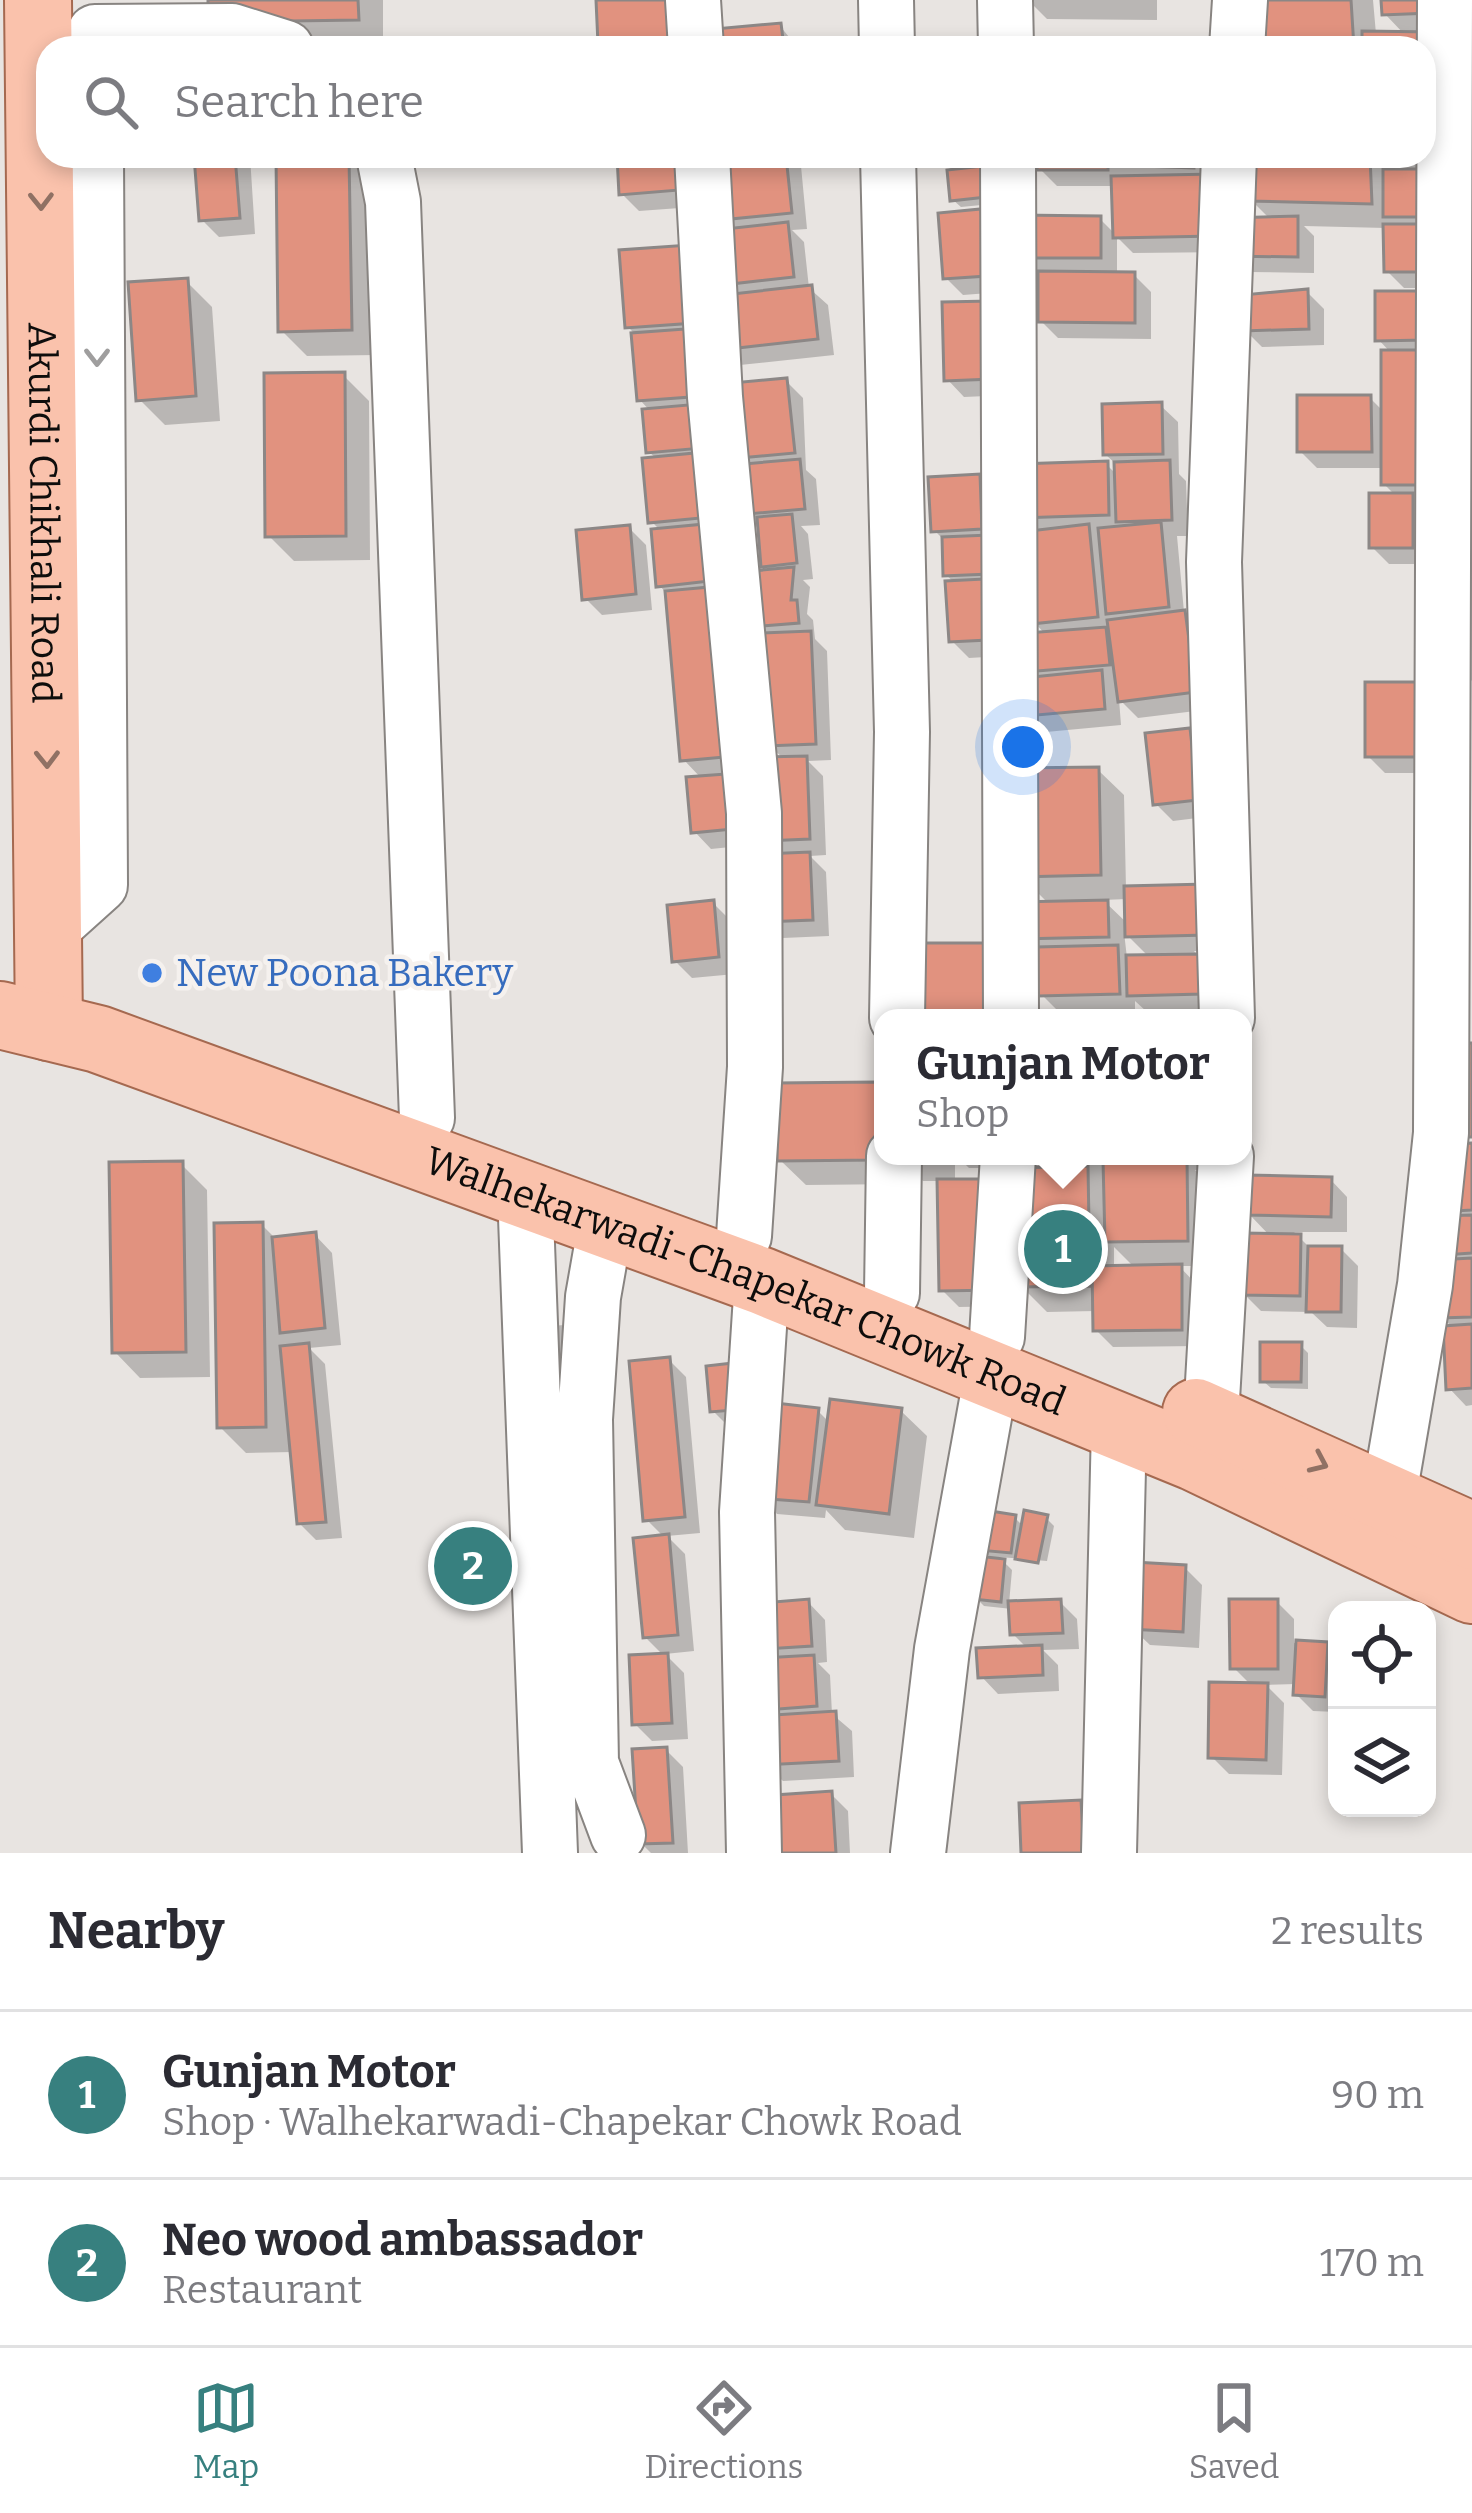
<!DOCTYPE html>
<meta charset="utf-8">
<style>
body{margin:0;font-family:Bitter,serif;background:#f7f7f7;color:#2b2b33}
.controls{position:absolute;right:36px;bottom:36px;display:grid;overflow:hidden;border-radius:24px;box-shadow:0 6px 18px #0003}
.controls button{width:108px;height:108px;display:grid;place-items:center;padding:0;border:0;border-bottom:3px solid #e1e1e2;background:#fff;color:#2b2b33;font:60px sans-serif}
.you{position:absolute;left:1023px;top:747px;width:42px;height:42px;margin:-30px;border:9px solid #fff;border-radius:50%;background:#1a73e8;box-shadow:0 0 0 18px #1a73e833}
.badge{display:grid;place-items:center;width:78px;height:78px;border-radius:50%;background:#37807f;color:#fff;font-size:39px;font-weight:700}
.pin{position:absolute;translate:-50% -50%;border:6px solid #fff;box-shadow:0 3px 12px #0006}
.popup{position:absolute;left:874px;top:1009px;width:378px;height:156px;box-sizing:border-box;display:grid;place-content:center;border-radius:24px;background:#fff;filter:drop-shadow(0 3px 9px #0005);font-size:39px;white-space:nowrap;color:#7c7c81}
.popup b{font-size:45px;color:#2b2b33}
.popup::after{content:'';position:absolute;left:50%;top:100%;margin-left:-24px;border:24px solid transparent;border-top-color:#fff}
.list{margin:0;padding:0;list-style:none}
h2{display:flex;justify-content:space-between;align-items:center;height:156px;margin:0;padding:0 48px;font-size:51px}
h2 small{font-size:39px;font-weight:400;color:#7c7c81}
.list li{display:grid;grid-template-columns:78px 1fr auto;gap:36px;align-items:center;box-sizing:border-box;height:168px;padding:0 48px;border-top:3px solid #e1e1e2}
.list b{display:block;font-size:45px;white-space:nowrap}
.list p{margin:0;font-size:39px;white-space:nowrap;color:#7c7c81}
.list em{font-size:39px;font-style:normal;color:#7c7c81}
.icon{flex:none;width:66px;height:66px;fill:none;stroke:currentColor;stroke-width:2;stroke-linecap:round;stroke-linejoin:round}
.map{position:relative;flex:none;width:1472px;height:1853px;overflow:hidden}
.search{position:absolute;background:#fff;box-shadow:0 6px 18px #0003;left:36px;right:36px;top:36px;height:132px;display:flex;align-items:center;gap:30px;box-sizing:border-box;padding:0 42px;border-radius:36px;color:#7c7c81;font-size:45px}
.sheet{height:492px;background:#fff}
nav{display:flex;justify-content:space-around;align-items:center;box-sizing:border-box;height:168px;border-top:3px solid #e1e1e2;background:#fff;font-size:33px;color:#7c7c81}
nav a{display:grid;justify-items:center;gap:6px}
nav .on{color:#37807f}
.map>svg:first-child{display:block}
.shadow{fill:#0003;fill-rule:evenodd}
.building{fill:#e1927f;stroke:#8c8786;stroke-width:3}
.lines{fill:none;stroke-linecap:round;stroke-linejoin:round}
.minor-casing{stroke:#888481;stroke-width:58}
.major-casing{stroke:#a56950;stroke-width:70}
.minor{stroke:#fff;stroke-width:54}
.major{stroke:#fac2ac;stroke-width:66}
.oneway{stroke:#907164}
.oneway2{stroke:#9f9e9e}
.shop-dot{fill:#3f7fe0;stroke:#f5f1ee;stroke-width:4.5}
.labels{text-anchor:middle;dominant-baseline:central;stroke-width:9;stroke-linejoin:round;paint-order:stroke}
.street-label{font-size:39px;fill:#0e0d0c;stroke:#f5f1ee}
.shop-label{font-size:39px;fill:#366cbe;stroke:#f5f1ee;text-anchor:start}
</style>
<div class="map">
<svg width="1472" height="1853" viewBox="0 0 1472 1853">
<rect width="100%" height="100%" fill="#e8e4e1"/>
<path class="shadow" d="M 211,0 L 383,0 L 383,45 L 237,47 Z
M 599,0 L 702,33 L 780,26 L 798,48 L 606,48 L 601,43 Z
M 1028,0 L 1157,0 L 1157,20 L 1047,19 Z
M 1250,0 L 1373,0 L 1376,34 L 1405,35 L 1385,14 L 1384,0 L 1445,0 L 1449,288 L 1404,288 L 1387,271 L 1386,228 L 1304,226 L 1314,236 L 1314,273 L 1248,272 L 1231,252 L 1133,253 L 1117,237 L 1117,274 L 1134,275 L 1151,292 L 1151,339 L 1058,338 L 1041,321 L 1041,274 L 1019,257 L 1100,219 L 1116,235 L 1114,186 L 1057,186 L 1040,169 L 1041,156 L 1221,156 L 1230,221 L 1271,220 L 1251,200 L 1251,156 L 1424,156 L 1424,48 L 1253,48 Z
M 197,156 L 250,156 L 255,234 L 219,237 L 202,220 Z
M 279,156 L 373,156 L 376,355 L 307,356 L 281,330 Z
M 620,156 L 707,206 L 639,211 L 622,194 Z
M 716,156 L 790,156 L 801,166 L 807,229 L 792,230 L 804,242 L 809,288 L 828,305 L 834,355 L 740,365 L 725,284 Z
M 941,156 L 995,156 L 1002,203 L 961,207 L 953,200 L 950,169 Z
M 941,216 L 1002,292 L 963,295 L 946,278 Z
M 688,248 L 726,596 L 771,572 L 764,565 L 761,530 L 740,514 L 736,468 L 786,381 L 803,398 L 806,470 L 816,479 L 820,525 L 801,526 L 808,534 L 813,579 L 803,580 L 810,587 L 807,614 L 813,620 L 815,639 L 827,651 L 831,760 L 808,761 L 823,776 L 826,855 L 810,856 L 826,872 L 829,936 L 783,938 L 766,921 L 767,840 L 784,759 L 769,745 L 760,844 L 711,849 L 694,831 L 702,779 L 683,759 L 668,595 L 659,585 L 661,531 L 651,521 L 657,459 L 649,452 L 651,412 L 640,400 L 634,333 L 628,327 Z
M 1456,277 L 1472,277 L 1472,681 L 1457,666 Z
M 186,281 L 212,307 L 220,421 L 165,425 L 139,399 Z
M 1307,292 L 1324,309 L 1324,345 L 1262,347 L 1245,330 Z
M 1424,294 L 1429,564 L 1389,564 L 1372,547 L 1396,496 L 1384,484 L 1384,468 L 1317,468 L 1300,451 L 1370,398 L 1384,412 L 1391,353 L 1378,339 Z
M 945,305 L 1009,395 L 964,397 L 947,379 Z
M 343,375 L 369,401 L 370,560 L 294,561 L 268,535 Z
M 1160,405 L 1178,422 L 1179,474 L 1186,481 L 1188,536 L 1177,536 L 1184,612 L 1201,630 L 1212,709 L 1138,718 L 1119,699 L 1121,725 L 1046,732 L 1029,715 L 1025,680 L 1046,635 L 1034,622 L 1021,516 L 1106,464 L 1118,476 L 1118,466 L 1105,454 Z
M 978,477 L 996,494 L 1003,656 L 969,658 L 952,641 L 955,583 L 946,575 L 945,541 L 934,530 Z
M 629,528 L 646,545 L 652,610 L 602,615 L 585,598 Z
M 1368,685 L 1441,773 L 1385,773 L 1368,756 Z
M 1189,732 L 1206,749 L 1213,816 L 1173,821 L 1156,804 Z
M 1098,770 L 1124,795 L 1126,889 L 1224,951 L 1194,951 L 1216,974 L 1218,1010 L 1147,1012 L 1135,1001 L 1135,1010 L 1058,1011 L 1041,994 L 1016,938 L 1049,904 L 1020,875 ZM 1127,899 L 1128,924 L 1103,900 ZM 1124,932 L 1150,958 L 1127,958 Z
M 713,903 L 730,920 L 735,974 L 692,978 L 675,961 Z
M 875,1085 L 883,1093 L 883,1156 L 955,1156 L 955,1182 L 1013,1306 L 959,1307 L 942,1290 L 940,1181 L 923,1181 L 901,1160 L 902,1184 L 806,1185 L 780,1160 Z
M 1472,1146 L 1472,1405 L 1466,1406 L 1449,1388 L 1453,1328 L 1442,1317 L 1447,1254 L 1466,1218 L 1458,1210 Z
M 957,1156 L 1015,1156 L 1015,1168 L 969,1168 Z
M 1023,1156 L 1231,1156 L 1231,1169 L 1195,1170 L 1212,1186 L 1213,1266 L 1179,1266 L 1197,1285 L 1198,1346 L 1113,1347 L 1096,1330 L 1095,1311 L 1047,1312 L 1021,1286 L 1037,1170 ZM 1114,1247 L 1135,1268 L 1114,1269 Z
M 181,1164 L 207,1190 L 210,1377 L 140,1378 L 115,1352 Z
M 1330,1179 L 1347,1197 L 1347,1232 L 1294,1232 L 1311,1249 L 1341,1249 L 1358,1266 L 1357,1328 L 1327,1327 L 1311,1312 L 1261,1311 L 1244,1294 L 1271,1237 L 1249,1214 Z
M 262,1225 L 276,1239 L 315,1235 L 332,1253 L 341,1345 L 309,1348 L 325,1364 L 342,1538 L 316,1540 L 299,1523 L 293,1452 L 246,1453 L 220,1427 Z
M 579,1324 L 562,1379 L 554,1371 L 550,1326 Z
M 1300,1345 L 1308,1353 L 1308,1389 L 1271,1388 L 1263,1381 Z
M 669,1360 L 686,1377 L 700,1533 L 667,1536 L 685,1554 L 694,1651 L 665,1654 L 684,1673 L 688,1739 L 652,1741 L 635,1724 L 664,1656 L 645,1637 L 665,1538 L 646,1519 Z
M 741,1365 L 730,1428 L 713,1411 Z
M 817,1410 L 830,1423 L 901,1411 L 927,1436 L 914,1538 L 845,1530 L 826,1510 L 825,1518 L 777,1514 L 760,1496 Z
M 1015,1518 L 1024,1527 L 1046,1518 L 1054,1526 L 1047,1561 L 999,1557 L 1012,1570 L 1009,1604 L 1060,1602 L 1077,1619 L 1079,1649 L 1043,1650 L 1058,1665 L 1059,1691 L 998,1694 L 981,1676 L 1027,1648 L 1013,1634 L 1012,1609 L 984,1606 L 976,1598 L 994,1561 L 982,1549 Z
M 1185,1568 L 1202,1585 L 1199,1648 L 1150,1645 L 1132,1628 Z
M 808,1602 L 825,1620 L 827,1662 L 818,1663 L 830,1675 L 832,1714 L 852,1731 L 854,1777 L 783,1781 L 765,1764 L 769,1708 L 780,1660 L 768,1647 Z
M 1277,1602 L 1294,1619 L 1294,1643 L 1327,1645 L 1337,1655 L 1337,1712 L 1313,1711 L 1296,1694 L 1296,1684 L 1266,1685 L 1284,1703 L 1282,1775 L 1229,1774 L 1212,1757 L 1251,1685 L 1233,1667 Z
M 666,1750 L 683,1767 L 688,1853 L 651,1853 L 641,1843 Z
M 831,1794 L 848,1811 L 850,1853 L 781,1853 Z"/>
<path class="building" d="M 208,0 L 358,0 L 359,20 L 208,22 Z
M 596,0 L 685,0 L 687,39 L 598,44 Z
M 1247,0 L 1351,0 L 1354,48 L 1250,48 Z
M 1381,0 L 1430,0 L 1431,13 L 1382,15 Z
M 781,23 L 784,48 L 705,48 L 703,30 Z
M 1362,31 L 1433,32 L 1424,48 L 1362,48 Z
M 194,156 L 235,156 L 240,218 L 199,221 Z
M 276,156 L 349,156 L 352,330 L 278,332 Z
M 617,156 L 689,156 L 692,189 L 619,195 Z
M 713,156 L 786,156 L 792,213 L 720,220 Z
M 938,156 L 988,156 L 988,162 L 938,161 Z
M 1038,156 L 1108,156 L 1108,170 L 1037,170 Z
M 1115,156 L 1195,156 L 1194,168 L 1115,165 Z
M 1248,156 L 1370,156 L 1372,204 L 1248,201 Z
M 1377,156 L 1424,156 L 1433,163 L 1377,164 Z
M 993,165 L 996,196 L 950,201 L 947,170 Z
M 1383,169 L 1421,169 L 1421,217 L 1383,217 Z
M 1214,174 L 1215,236 L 1113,238 L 1111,176 Z
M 981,209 L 987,276 L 943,279 L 938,213 Z
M 1015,215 L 1101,216 L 1101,258 L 1016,258 Z
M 1298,216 L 1298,257 L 1228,256 L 1229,218 Z
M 788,222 L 794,277 L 722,285 L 716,230 Z
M 1383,224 L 1434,224 L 1434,272 L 1384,272 Z
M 689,245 L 695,323 L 625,328 L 619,250 Z
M 1038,271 L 1135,272 L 1135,323 L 1038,322 Z
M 188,278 L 196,396 L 136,401 L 128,282 Z
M 812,285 L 818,339 L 720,350 L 714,296 Z
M 1308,289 L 1309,329 L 1242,331 L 1242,295 Z
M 1375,291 L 1425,291 L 1425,340 L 1375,341 Z
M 991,301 L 993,379 L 944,381 L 942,302 Z
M 698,328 L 704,396 L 637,401 L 631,333 Z
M 1381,350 L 1428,350 L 1428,485 L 1381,485 Z
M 345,372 L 346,536 L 265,537 L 264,373 Z
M 787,378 L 795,453 L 728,459 L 721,384 Z
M 1297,395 L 1371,395 L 1372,452 L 1297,452 Z
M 1162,402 L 1163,454 L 1103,455 L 1102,404 Z
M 699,404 L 703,448 L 646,453 L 642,409 Z
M 695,453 L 701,518 L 648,523 L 642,458 Z
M 800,459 L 805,509 L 737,515 L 732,465 Z
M 1170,460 L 1172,520 L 1116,522 L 1114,462 Z
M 1108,461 L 1109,515 L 1018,518 L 1017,464 Z
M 980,474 L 982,529 L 931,532 L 928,477 Z
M 1369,493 L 1413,493 L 1413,548 L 1369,548 Z
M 792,514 L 797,563 L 761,567 L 757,517 Z
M 1161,522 L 1169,607 L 1106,614 L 1098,528 Z
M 705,524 L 710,581 L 656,587 L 651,529 Z
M 1089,524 L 1098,617 L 1031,624 L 1021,532 Z
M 630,525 L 636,594 L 582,600 L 576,530 Z
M 989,535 L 990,574 L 943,576 L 942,537 Z
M 794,567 L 791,600 L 797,600 L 799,623 L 748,627 L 742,572 Z
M 984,579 L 988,640 L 949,642 L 945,581 Z
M 721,586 L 736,756 L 680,761 L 665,591 Z
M 1185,610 L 1196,692 L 1118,702 L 1107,620 Z
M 1106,627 L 1110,665 L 1014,673 L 1011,634 Z
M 811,631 L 816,744 L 766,746 L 761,633 Z
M 1102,670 L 1105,709 L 1026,716 L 1022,678 Z
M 1365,682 L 1425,682 L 1425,757 L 1365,757 Z
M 1190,728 L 1198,800 L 1153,805 L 1145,733 Z
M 807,756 L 810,839 L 764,841 L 761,757 Z
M 1099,767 L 1101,875 L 1017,877 L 1014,768 Z
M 739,773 L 744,828 L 691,833 L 686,777 Z
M 810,852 L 813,920 L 763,922 L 760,854 Z
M 1207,884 L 1208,935 L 1125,937 L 1124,886 Z
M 714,900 L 719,957 L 672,962 L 667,905 Z
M 1108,900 L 1109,937 L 1013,939 L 1013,902 Z
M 916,943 L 998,943 L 999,1018 L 916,1018 Z
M 1118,945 L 1120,994 L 1038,996 L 1037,947 Z
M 1201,954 L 1202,994 L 1127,996 L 1126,955 Z
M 1463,1043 L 1472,1043 L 1472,1137 L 1462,1137 Z
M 876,1082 L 877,1160 L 777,1161 L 776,1083 Z
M 1472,1143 L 1472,1210 L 1455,1211 L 1451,1144 Z
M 1187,1158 L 1188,1241 L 1105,1242 L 1103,1160 Z
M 183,1161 L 186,1352 L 112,1353 L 109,1162 Z
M 1088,1166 L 1090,1286 L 1018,1287 L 1016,1168 Z
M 1246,1175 L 1332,1177 L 1331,1217 L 1246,1215 Z
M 937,1179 L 996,1179 L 997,1290 L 939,1291 Z
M 1472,1215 L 1472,1253 L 1444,1255 L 1442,1216 Z
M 263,1222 L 266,1427 L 217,1428 L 214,1223 Z
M 316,1232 L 325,1328 L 280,1333 L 272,1237 Z
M 1242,1233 L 1301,1234 L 1300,1296 L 1241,1295 Z
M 1308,1246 L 1342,1246 L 1341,1312 L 1306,1312 Z
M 1472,1258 L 1472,1317 L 1439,1318 L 1436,1260 Z
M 1182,1264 L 1182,1330 L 1093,1331 L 1092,1266 Z
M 1472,1324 L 1472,1388 L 1446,1390 L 1443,1326 Z
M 1260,1342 L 1302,1342 L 1301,1382 L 1260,1382 Z
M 309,1343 L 326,1522 L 297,1524 L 280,1346 Z
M 670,1357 L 685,1517 L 643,1521 L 629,1361 Z
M 742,1362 L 747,1409 L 710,1412 L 706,1366 Z
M 830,1399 L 902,1408 L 889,1514 L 816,1505 Z
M 767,1402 L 819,1408 L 809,1502 L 757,1498 Z
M 984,1510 L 1016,1515 L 1011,1553 L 978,1550 Z
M 1024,1510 L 1048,1515 L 1038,1563 L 1015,1559 Z
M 669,1534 L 678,1635 L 643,1638 L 633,1538 Z
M 977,1556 L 1005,1559 L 1001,1602 L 973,1599 Z
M 1133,1562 L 1186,1565 L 1183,1632 L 1129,1629 Z
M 809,1599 L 812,1646 L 765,1649 L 762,1603 Z
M 1061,1599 L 1063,1633 L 1010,1635 L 1008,1601 Z
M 1229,1599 L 1278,1599 L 1278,1669 L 1230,1669 Z
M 1296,1640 L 1328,1642 L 1325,1697 L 1293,1695 Z
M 1042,1645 L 1043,1675 L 978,1678 L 976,1648 Z
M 668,1653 L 672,1723 L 632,1725 L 629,1655 Z
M 814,1655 L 817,1706 L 766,1710 L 763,1658 Z
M 1209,1682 L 1268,1683 L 1266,1760 L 1208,1758 Z
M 836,1711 L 839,1761 L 763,1765 L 759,1716 Z
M 667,1747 L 673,1843 L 638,1844 L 632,1749 Z
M 832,1791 L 836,1853 L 778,1853 L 775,1795 Z
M 1081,1800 L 1084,1853 L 1021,1853 L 1019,1803 Z"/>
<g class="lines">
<g class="minor-casing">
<path id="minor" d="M 693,0 L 696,48
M 886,0 L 887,48
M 1005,0 L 1006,48
M 95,32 L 232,31 L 286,48
M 1237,48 L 1240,0
M 384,156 L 393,202 L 427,1118
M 702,156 L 715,397 L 754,813 L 755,1067 L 744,1236
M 888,156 L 902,732 L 897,1018
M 1008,156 L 1011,1018
M 50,930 L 100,885 L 96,156
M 1227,1018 L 1214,562 L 1229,156
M 525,1191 L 550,1853
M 606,1223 L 593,1297 L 585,1419 L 591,1763 L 618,1835
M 892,1293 L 894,1156
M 997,1337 L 1008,1156
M 1211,1417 L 1226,1156
M 1389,1495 L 1425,1285 L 1441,1133 L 1445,0
M 754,1853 L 747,1512 L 762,1281
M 918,1853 L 942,1649 L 992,1373
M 1109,1853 L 1119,1426"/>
</g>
<g class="major-casing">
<g id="major">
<path id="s1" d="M 38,0 L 49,1027"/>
<path id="s2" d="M 0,1015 L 98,1039 L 762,1281 L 1194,1457 L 1472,1590"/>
<path d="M 1196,1412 L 1472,1536"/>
</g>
</g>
<use href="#minor" class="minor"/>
<use href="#major" class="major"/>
</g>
<defs><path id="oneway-chevron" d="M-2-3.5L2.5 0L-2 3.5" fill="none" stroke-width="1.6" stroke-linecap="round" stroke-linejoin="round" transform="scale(3)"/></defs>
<g class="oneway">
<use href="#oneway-chevron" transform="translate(41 201) rotate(89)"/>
<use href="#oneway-chevron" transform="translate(47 759) rotate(89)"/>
<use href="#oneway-chevron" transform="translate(1319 1463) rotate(24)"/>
</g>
<use class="oneway2" href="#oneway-chevron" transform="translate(97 357) rotate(90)"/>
<circle class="shop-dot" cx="152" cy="973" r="12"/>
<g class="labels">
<g class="street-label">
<text stroke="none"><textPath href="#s1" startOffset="513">Akurdi Chikhali Road</textPath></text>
<text stroke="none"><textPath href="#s2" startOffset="792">Walhekarwadi-Chapekar Chowk Road</textPath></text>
</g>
<g class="shop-label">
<text x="176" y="973">New Poona Bakery</text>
</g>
</g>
</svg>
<div class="controls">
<button><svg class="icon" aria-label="locate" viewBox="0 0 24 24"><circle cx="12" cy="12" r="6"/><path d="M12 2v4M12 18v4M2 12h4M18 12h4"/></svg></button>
<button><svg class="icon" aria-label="layers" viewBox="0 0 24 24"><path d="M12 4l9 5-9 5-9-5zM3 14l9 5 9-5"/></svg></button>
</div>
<div class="you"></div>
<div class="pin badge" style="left:1063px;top:1249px">1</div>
<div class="popup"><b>Gunjan Motor</b>Shop</div>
<div class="pin badge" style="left:473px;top:1566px">2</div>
<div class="search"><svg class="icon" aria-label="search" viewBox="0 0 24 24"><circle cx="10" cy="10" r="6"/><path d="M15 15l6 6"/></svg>Search here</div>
</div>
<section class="sheet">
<h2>Nearby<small>2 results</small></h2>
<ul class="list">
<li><span class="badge">1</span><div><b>Gunjan Motor</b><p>Shop · Walhekarwadi-Chapekar Chowk Road</p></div><em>90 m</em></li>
<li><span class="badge">2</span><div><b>Neo wood ambassador</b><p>Restaurant</p></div><em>170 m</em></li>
</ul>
</section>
<nav>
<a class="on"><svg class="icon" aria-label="map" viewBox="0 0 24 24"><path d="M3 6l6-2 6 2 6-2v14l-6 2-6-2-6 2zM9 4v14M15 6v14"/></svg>Map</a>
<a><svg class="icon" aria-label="directions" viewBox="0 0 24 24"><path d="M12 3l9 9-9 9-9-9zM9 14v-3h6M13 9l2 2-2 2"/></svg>Directions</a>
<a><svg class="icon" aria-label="saved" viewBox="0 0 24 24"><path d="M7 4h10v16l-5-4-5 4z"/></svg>Saved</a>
</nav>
